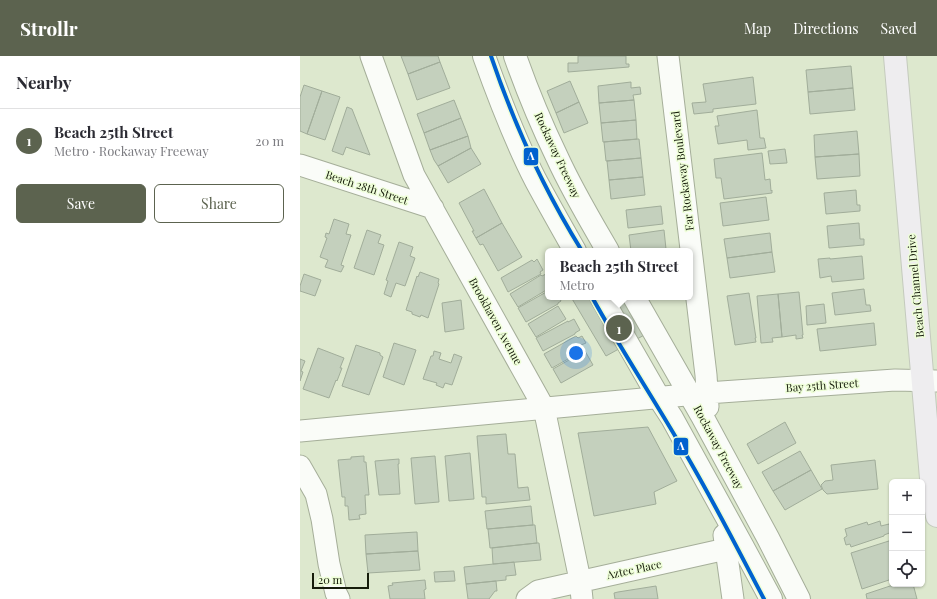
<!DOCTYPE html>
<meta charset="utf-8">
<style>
body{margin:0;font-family:"Playfair Display",serif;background:#f2f2f3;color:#2b2b33}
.controls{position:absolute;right:12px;bottom:12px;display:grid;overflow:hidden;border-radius:6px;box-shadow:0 1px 3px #0004}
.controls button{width:36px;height:36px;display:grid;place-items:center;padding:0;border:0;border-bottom:1px solid #e1e1e2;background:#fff;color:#2b2b33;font:20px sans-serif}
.scale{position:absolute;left:12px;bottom:10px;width:57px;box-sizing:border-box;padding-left:4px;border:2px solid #161c0b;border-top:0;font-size:11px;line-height:14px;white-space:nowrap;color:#161c0b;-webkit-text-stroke:3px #eefed8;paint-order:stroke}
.you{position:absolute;left:276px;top:297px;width:14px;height:14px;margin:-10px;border:3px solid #fff;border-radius:50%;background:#1a73e8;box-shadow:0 0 0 6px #1a73e833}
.badge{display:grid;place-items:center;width:26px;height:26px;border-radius:50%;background:#5c634f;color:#fff;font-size:13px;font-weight:700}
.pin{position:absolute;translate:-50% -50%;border:2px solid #fff;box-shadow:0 1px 4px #0006}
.popup{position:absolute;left:245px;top:192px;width:148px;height:52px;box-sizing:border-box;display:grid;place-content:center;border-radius:6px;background:#fff;filter:drop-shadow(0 1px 3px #0005);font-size:13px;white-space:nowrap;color:#7c7c81}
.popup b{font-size:15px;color:#2b2b33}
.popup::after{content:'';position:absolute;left:50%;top:100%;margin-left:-8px;border:8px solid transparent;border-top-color:#fff}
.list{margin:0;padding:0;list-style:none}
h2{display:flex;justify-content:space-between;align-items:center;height:52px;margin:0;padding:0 16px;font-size:17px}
h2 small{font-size:13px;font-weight:400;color:#7c7c81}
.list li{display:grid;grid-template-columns:26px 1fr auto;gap:12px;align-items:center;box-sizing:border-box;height:64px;padding:0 16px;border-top:1px solid #e1e1e2}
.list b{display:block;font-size:15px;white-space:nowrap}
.list p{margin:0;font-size:13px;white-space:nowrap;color:#7c7c81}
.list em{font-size:13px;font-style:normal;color:#7c7c81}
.actions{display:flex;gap:8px;padding:12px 16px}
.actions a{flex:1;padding:9px 0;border:1px solid #5c634f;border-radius:6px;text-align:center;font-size:14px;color:#5c634f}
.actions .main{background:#5c634f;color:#fff}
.icon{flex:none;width:22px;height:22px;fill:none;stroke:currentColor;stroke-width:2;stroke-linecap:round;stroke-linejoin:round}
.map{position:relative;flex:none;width:637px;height:543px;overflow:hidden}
header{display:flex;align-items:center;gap:24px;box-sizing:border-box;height:56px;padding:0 20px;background:#5c634f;color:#fff}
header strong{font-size:19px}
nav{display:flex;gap:22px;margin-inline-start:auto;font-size:14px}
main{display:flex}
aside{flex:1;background:#fff}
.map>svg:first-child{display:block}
.building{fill:#c4d0bd;stroke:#a1ad9a}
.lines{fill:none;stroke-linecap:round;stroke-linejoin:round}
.minor-casing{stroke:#a5ae99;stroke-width:23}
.tertiary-casing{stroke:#a5ae99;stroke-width:24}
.primary-casing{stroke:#c4cabd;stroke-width:24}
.minor{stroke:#fafcf8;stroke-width:21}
.tertiary{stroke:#fafcf8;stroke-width:22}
.primary{stroke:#eeedef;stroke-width:22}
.metro-1-casing{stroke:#eefed8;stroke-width:7}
.metro-1{stroke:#0062cf;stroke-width:4}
.labels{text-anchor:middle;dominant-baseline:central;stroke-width:3;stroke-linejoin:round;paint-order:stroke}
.street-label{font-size:11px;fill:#161c0b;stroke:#eefed8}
.line-badge{stroke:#eefed8;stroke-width:1.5}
.badge-label{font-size:11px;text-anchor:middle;font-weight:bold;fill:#fff}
</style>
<header>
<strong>Strollr</strong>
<nav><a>Map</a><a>Directions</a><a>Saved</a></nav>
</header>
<main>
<aside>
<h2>Nearby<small></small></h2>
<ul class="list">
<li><span class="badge">1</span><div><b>Beach 25th Street</b><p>Metro · Rockaway Freeway</p></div><em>20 m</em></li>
</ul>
<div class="actions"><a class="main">Save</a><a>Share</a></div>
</aside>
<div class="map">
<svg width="637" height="543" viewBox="0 0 637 543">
<rect width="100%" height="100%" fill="#dde8ce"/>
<path class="building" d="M 101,0 L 138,0 L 140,6 L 108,18 Z
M 278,0 L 326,0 L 326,8 L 329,8 L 329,11 L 268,16 L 268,7 L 278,7 Z
M 140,6 L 150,32 L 117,44 L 108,18 Z
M 551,10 L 553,32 L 508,36 L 506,14 Z
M 453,21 L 456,48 L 413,53 L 413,56 L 394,58 L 392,47 L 406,46 L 403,28 Z
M 270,25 L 279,46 L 256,57 L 247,35 Z
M 331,26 L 331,32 L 340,31 L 341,38 L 333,39 L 334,44 L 299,47 L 298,30 Z
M 4,29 L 22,35 L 7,78 L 0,75 L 0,41 Z
M 553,32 L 555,54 L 510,58 L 508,36 Z
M 22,35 L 40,41 L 25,84 L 7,78 Z
M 154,44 L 161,62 L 124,77 L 117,58 Z
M 334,44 L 336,64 L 301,67 L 299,47 Z
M 279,46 L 288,67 L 264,77 L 256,57 Z
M 47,51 L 52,53 L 70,99 L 46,91 L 43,99 L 32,95 Z
M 457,54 L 460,82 L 464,82 L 466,92 L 448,94 L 447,84 L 418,88 L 415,70 L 419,70 L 417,60 Z
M 161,62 L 168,80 L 130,94 L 124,77 Z
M 336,64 L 337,83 L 303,86 L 301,67 Z
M 557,75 L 559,98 L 515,101 L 514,79 Z
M 168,80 L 171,92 L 138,110 L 134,104 L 130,94 Z
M 339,83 L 341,102 L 306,105 L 304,86 Z
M 171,92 L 181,108 L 148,127 L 138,110 Z
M 485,93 L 487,107 L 470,108 L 468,95 Z
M 462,97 L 465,124 L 470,123 L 471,135 L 472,134 L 472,137 L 424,143 L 421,122 L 416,122 L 414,103 Z
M 559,98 L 560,120 L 517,123 L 515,101 Z
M 341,102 L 343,121 L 309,124 L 307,105 Z
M 343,121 L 345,139 L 311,143 L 309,124 Z
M 184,133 L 202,167 L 176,182 L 172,175 L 174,175 L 159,147 Z
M 556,134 L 557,149 L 560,149 L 560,155 L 526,158 L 524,137 Z
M 466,141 L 469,164 L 423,170 L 420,147 Z
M 361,150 L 363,168 L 328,172 L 326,154 Z
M 34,163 L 49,168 L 46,178 L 51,179 L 41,209 L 44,210 L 41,216 L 25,211 L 28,204 L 20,201 L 27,182 L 25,181 L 26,177 L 29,178 Z
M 202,167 L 222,201 L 198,215 L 183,188 L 180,189 L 176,182 Z
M 559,167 L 560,183 L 564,183 L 564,189 L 529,192 L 527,170 Z
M 67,174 L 81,179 L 78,187 L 84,189 L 74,219 L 54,212 Z
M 364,174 L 366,193 L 350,195 L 331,195 L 329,179 Z
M 470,177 L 472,196 L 427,202 L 424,183 Z
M 99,186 L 113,191 L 110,200 L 115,202 L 105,230 L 96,227 L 91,241 L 84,238 L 88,225 L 86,224 Z
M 472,196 L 475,216 L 430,222 L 427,202 Z
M 562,200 L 564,223 L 532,226 L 531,220 L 520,222 L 518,203 L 530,202 L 530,203 Z
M 237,203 L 243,214 L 240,216 L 241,218 L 208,236 L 201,222 L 232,204 L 234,206 Z
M 120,216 L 139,223 L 138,227 L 139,228 L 128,262 L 121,259 L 120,261 L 112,258 L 112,256 L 106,254 L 117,220 L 118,221 Z
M 4,218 L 21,224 L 15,240 L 0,235 L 0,230 Z
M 246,218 L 248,221 L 248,233 L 218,251 L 210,238 L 241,219 L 242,220 Z
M 564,233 L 566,249 L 570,249 L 571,255 L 535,259 L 532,237 Z
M 248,235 L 248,241 L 259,241 L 261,245 L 258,247 L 258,248 L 226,266 L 218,252 Z
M 499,236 L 503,279 L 502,279 L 503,282 L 496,283 L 496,279 L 482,281 L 478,238 Z
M 449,237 L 456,282 L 455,282 L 456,286 L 435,289 L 427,240 Z
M 478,238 L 482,281 L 472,282 L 473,286 L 461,287 L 457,240 Z
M 271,241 L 331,241 L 348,277 L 306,300 Z
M 161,244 L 164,273 L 145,276 L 142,247 Z
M 524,248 L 526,267 L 507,269 L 506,250 Z
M 258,250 L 266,263 L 236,281 L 228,268 Z
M 274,263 L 280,274 L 275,277 L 275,278 L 243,295 L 236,282 L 268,265 L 268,266 Z
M 574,267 L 576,289 L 520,295 L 517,273 Z
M 276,280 L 278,282 L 282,280 L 286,287 L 281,289 L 284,294 L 252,312 L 244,298 Z
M 94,287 L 116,294 L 104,329 L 83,321 Z
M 56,289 L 80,297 L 80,299 L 83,301 L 69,339 L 42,330 Z
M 18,292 L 44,302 L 40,312 L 42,312 L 37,325 L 36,324 L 29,342 L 3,333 Z
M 134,295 L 141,297 L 139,303 L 151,307 L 154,298 L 162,301 L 152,329 L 145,327 L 143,332 L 136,329 L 137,327 L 123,323 L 131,300 L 133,300 Z
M 285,295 L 293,309 L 261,327 L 253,313 Z
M 0,303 L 5,305 L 1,315 L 3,316 L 0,325 Z
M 485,366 L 496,387 L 458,408 L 447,388 Z
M 348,371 L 377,425 L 354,436 L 356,448 L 294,460 L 278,377 Z
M 206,378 L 208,398 L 215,398 L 218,432 L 228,431 L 230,444 L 186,448 L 186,441 L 182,441 L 177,380 Z
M 500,395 L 511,414 L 473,435 L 462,416 Z
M 170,397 L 174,443 L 149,445 L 145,400 Z
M 64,400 L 64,406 L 66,406 L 69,439 L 65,439 L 66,458 L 59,459 L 60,463 L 49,464 L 48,450 L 45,450 L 45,441 L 42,441 L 38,404 L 51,403 L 51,401 Z
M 135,400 L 139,446 L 115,448 L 111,402 Z
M 99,403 L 99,408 L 98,408 L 100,438 L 79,439 L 75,405 Z
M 575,404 L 578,433 L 527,438 L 523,434 L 521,429 L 525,425 L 533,424 L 531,409 Z
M 511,414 L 522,433 L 485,454 L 473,435 Z
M 231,450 L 233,469 L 187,473 L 185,455 Z
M 580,465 L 581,470 L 589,468 L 592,476 L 584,479 L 584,480 L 551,491 L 550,488 L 546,489 L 544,482 L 547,480 L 545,473 L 567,466 L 568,469 Z
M 233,469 L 235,469 L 237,487 L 190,492 L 188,473 Z
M 117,476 L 118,495 L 66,498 L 65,479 Z
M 592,484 L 592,523 L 562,533 L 551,497 Z
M 237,487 L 239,487 L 241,504 L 193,508 L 192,492 Z
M 118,495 L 120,514 L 68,517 L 66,498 Z
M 214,506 L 216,519 L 206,520 L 206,524 L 166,528 L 164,511 Z
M 154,515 L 155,525 L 135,526 L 134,516 Z
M 125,524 L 126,533 L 124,534 L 125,543 L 90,543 L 88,530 L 93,529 L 92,527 Z
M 196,525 L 197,535 L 195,535 L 189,543 L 168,543 L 166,528 Z
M 596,528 L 613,528 L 617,543 L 567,543 L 566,538 Z
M 356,530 L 358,543 L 315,543 L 314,537 L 318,536 Z"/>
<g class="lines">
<g class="minor-casing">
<path id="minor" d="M 71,0 L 114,119 L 244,352 L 280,524 L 282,543
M 368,0 L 406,319 L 408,351
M 0,109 L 133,152
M 0,375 L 407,337 L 595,324 L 637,325
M 0,410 L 16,438 L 22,463 L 29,508 L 36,537 L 39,543
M 424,479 L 433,543
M 227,543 L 238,535 L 426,493 L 443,491"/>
</g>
<g class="tertiary-casing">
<path id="tertiary" d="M 184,0 C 199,42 216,86 236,125 C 249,149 262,172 275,195
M 215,0 C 227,34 241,68 257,101 C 272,134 290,164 308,195
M 301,241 L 359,342 L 372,362 L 443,491 L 471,543
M 334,241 L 402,360 L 468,482 L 499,543"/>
</g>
<g class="primary-casing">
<path id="primary" d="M 595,0 L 631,422 L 633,438 L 637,460"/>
</g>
<use href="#minor" class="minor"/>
<use href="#tertiary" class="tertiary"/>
<use href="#primary" class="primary"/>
<g class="metro-1-casing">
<path id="metro-1" d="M 191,0 C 214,68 244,134 282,195
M 292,241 C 320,292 352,340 381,390 C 411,440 437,492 464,543"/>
</g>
<use href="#metro-1" class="metro-1"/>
</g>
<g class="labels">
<g class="street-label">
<text transform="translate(258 99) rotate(65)">Rockaway Freeway</text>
<text transform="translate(382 115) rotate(-97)">Far Rockaway Boulevard</text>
<text transform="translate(67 131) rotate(18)">Beach 28th Street</text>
<text transform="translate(615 230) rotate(-95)">Beach Channel Drive</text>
<text transform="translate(196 265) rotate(61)">Brookhaven Avenue</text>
<text transform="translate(522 329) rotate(-4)">Bay 25th Street</text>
<text transform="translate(419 391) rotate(62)">Rockaway Freeway</text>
<text transform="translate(334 513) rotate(-12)">Aztec Place</text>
</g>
</g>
<g class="line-badge">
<rect x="223" y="91" width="16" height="19" rx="4" fill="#0062cf"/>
<rect x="373" y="381" width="16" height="19" rx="4" fill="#0062cf"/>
</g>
<g class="badge-label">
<text x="231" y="104">A</text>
<text x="381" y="394">A</text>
</g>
</svg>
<div class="controls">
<button>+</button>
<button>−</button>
<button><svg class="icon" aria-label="locate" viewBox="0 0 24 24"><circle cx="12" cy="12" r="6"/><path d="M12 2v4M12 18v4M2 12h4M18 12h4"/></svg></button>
</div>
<div class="scale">20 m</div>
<div class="you"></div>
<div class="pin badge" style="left:319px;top:272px">1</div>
<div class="popup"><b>Beach 25th Street</b>Metro</div>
</div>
</main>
